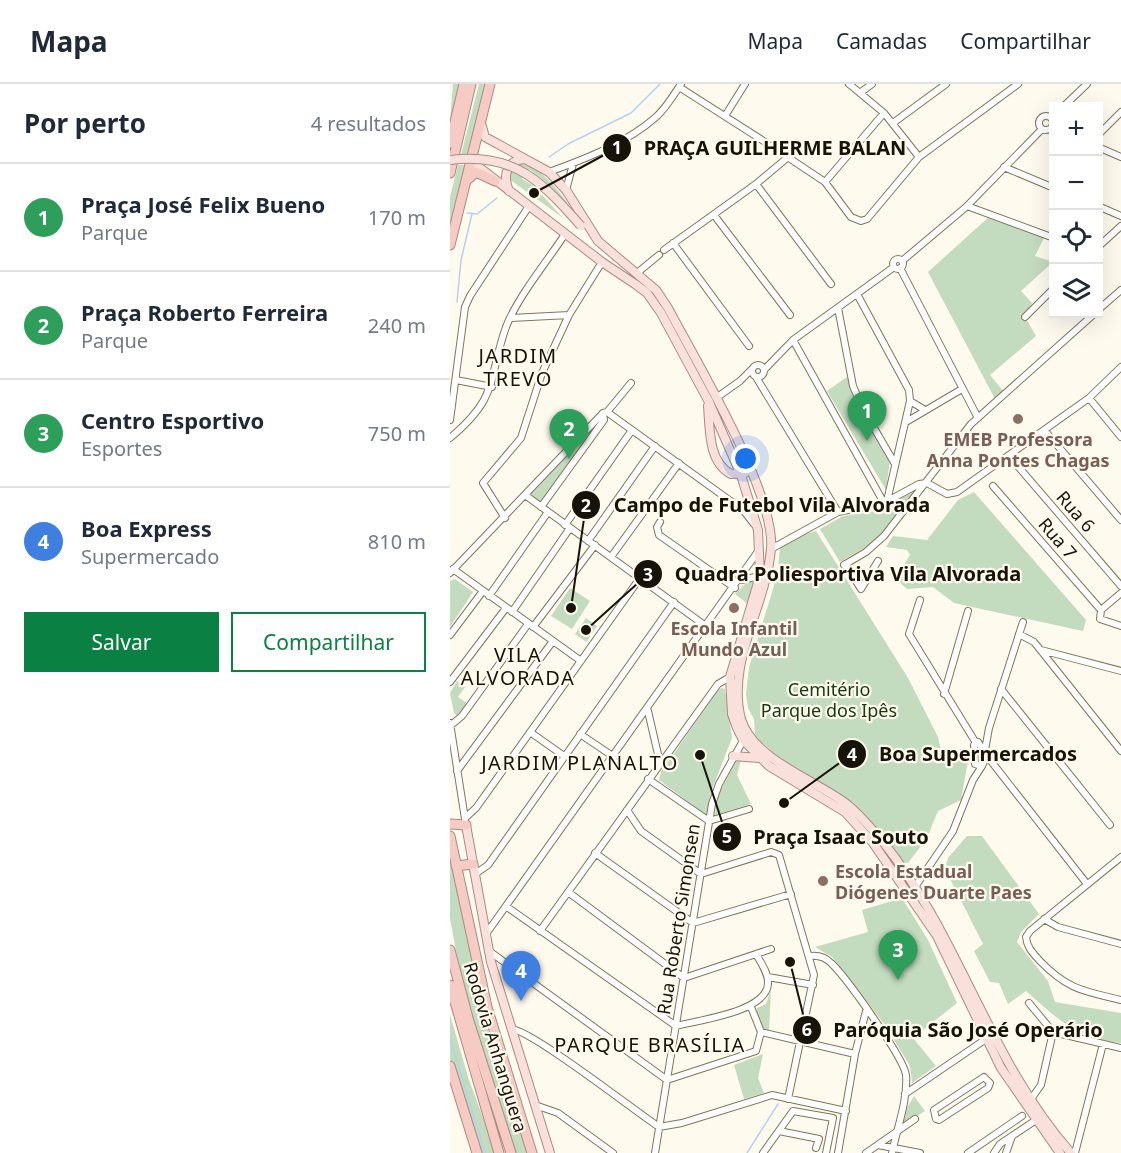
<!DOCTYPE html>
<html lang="pt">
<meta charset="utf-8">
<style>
body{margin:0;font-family:"Noto Sans",sans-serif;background:#f6f6f7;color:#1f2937}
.controls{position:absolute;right:18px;top:18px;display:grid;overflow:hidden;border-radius:0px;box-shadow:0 6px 24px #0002}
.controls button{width:54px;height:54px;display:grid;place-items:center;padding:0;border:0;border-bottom:2px solid #e0e1e3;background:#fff;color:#1f2937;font:30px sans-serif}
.you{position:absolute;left:296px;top:375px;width:21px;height:21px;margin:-15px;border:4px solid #fff;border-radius:50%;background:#1a73e8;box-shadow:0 0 0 9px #1a73e833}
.badge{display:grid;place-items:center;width:39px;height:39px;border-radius:50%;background:#0b8043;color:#fff;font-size:20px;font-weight:700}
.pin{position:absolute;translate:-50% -50px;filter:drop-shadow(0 2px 3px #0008)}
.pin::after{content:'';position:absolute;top:32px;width:21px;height:18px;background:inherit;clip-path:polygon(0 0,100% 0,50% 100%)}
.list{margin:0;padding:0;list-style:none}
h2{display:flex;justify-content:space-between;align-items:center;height:78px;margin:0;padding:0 24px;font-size:26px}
h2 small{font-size:20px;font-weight:400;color:#747a83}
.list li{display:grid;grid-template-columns:39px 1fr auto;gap:18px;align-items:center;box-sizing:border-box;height:108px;padding:0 24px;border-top:2px solid #e0e1e3}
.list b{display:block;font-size:22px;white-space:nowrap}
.list p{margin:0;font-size:20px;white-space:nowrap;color:#747a83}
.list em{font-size:20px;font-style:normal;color:#747a83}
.actions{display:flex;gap:12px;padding:18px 24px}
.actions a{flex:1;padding:14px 0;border:2px solid #0b8043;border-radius:0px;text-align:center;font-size:21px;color:#0b8043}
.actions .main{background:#0b8043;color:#fff}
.icon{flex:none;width:33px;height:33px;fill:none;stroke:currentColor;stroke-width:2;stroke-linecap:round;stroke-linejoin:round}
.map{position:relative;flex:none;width:671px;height:1069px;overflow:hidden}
header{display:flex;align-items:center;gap:36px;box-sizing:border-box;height:84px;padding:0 30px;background:#fff;border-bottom:2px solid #e0e1e3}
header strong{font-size:28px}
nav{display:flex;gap:33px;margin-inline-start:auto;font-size:21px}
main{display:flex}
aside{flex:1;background:#fff}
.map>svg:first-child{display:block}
.green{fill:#c3dbbe}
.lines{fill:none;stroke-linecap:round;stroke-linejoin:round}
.stream{stroke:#b4d2ee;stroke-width:1.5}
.minor-casing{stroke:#7f7559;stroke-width:8}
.major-casing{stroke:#a88b82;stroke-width:10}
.highway-casing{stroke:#a88b82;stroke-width:11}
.minor{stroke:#fff;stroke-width:6}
.major{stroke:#fae0db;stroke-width:8}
.highway{stroke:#f6cbc3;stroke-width:9}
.major-bridge-casing{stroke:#a88b82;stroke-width:10;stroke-linecap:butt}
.major-bridge{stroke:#fae0db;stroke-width:8}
.education-dot{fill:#8d6e63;stroke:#fffaee;stroke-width:2}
.labels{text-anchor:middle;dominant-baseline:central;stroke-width:4.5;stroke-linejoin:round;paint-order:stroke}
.education-label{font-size:18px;font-weight:bold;fill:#785e54;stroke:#fffaee}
.street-label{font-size:18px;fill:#171308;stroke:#fffaee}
.park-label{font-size:18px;fill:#15380d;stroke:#fffaee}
.neighbourhood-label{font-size:20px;letter-spacing:1.5px;fill:#171308;stroke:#fffaee}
.leader{fill:none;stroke:#171308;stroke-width:2}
.callout-dot{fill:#171308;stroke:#fffaee;stroke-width:2}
.mark-label{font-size:18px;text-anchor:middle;font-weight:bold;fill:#fff}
.callout-label{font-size:20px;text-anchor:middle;font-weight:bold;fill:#171308;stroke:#fffaee;stroke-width:4.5;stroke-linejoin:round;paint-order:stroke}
</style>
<header>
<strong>Mapa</strong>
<nav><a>Mapa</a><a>Camadas</a><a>Compartilhar</a></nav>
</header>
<main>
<aside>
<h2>Por perto<small>4 resultados</small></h2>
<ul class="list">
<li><span class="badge" style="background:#2e9e5b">1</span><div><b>Praça José Felix Bueno</b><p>Parque</p></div><em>170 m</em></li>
<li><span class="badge" style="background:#2e9e5b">2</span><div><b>Praça Roberto Ferreira</b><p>Parque</p></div><em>240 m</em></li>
<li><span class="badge" style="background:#2e9e5b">3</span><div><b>Centro Esportivo</b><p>Esportes</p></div><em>750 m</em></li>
<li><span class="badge" style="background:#3f7fe0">4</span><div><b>Boa Express</b><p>Supermercado</p></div><em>810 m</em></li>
</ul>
<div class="actions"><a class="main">Salvar</a><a>Compartilhar</a></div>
</aside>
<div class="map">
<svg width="671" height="1069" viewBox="0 0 671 1069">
<rect width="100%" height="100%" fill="#fffaee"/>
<path class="green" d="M 3,0 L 9,0 L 0,37 Z
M 29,0 L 37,0 L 18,71 L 11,71 Z
M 70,77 C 94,86 109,107 123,127 L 92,95 L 79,85 L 72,95 L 84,102 L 113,134 L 59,95 L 61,84 Z
M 8,81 L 16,81 L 0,148 L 0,113 Z
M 541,131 L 594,154 L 585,172 L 603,178 L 571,207 L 582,219 L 575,233 L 586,252 L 540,291 L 555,309 L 545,315 L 478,188 Z
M 397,293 L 416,337 L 440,376 L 436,406 L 377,307 Z
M 148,339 L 92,420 L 80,410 Z
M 469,405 L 423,459 L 390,478 L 370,445 L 393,432 L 426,427 Z
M 524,408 L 636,536 L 633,547 L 504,519 L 483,503 L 457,505 L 445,494 L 460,471 L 457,466 L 436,463 L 443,452 L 477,456 L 508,416 Z
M 366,447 L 458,594 L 488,653 L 492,671 L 518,677 L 511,716 L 488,727 L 477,754 L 458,779 L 451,778 C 436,758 423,736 403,721 C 370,697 330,683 305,650 L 304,635 L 298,624 L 296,610 L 299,583 L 327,492 L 330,464 L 346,453 Z
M 306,489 L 298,520 L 285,510 Z
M 5,495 L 23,508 L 0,543 L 0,497 Z
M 120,504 L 140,517 L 122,545 L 101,532 Z
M 136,534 L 147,542 L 136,558 L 125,550 Z
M 7,597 L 15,603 L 8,613 L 18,620 L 8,633 L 4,629 L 0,609 Z
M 272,604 L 275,605 L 282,654 L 261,708 L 256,731 L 209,696 L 211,688 L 269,605 Z
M 287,676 L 291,676 L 287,691 L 301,720 L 265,731 L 268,711 Z
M 517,752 L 532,752 L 589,830 L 571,848 L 567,858 L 598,897 L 605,918 L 671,929 L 671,959 C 628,955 606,934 576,907 L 558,920 L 549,899 L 540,898 L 524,867 L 533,860 L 495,785 L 498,774 Z
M 0,774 L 37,943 L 79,1069 L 66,1069 L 23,934 L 7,872 L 0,834 Z
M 452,814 L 478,856 L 507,919 L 463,954 L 486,982 L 462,999 L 460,982 L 435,941 L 382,873 L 365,863 L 418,848 L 412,826 Z
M 321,905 L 319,947 L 315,946 L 307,931 L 307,924 L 316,920 Z
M 0,931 L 19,996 L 46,1069 L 31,1069 L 0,974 Z
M 313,970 L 308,994 L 314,1009 L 294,1015 L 284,981 Z
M 464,1012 L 475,1027 L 452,1042 L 457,1024 Z"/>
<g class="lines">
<path class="stream" d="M 99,73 L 118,60 L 181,29 L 210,0
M 17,129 L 27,130 L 47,114
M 7,218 L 11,176 L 22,130
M 0,955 L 35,1069
M 297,1069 L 328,1020"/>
<g class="minor-casing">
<path id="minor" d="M 399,0 L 434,29 L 469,73
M 229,3 L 315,58
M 411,8 L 422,0
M 614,22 L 637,0
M 275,32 L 295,0
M589 39a7 7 0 1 1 14 0a7 7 0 1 1-14 0Z
M 443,39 L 496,0
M 648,51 L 671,28
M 321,62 L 375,98 L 401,133 L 411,137 L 417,135 L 469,73 L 568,0
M 648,63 L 671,73
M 554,83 L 604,104
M 99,88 C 135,75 177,59 206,33 C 216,24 223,12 231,0
M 375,98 L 434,29
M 306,100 L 381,200
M 116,106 L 123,80
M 517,122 L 604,154
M 648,122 L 671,132
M 264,131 L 340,231
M 223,159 L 299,262
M 648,163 L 671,142
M 214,166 L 306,100 L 337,74
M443 180a5 5 0 1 1 10 0a5 5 0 1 1-10 0Z
M 452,177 L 516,123 L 592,45
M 450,184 L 528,334
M 187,189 L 209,171
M 407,210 L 459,306 L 460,317 L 437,417
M 388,224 L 403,302 L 413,325 L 445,380
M 648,226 L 671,206
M 575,233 L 604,204
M 61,234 L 119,231
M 343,256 L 434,419
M302 287a6 6 0 1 1 12 0a6 6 0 1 1-12 0Z
M 314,286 L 343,256 L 444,183
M 306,293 L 388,428
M 6,296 L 42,303
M 266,314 L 290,297 L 303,284
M 639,314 L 671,353
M 460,317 L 475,326
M 157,328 L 293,426 L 304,440
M 0,336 L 15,223 L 20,212 L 79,122
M 456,338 L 512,305
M 595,347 L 671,436
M 0,354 C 50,312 37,297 56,243 C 68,212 97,178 115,150
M 559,372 L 671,502
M 543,402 L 651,526
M 75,411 L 257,543
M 91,423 L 154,336 L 153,329
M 55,434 L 33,399 L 71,354 L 92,289 L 119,231 L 152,178
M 210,438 L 207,443 L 209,451 L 285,504
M 115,441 L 182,346
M 138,457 L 205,362
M 321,465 L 388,428 L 434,419 L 469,400 L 477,399 L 497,410 L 507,408 L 639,314 L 671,283
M 161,473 L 229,379
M 395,480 L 411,505 L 428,477
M 394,481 L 416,468 L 434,452 L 521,340 L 644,230
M 3,485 L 131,577
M 0,489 L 153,329 L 157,328 L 181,299
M 291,496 L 310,492
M 39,512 L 98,428
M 470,516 L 459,550 L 526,659
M 651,526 L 650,535 L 671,542
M 651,526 L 671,509
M 62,528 L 120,444
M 83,543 L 145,461
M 569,550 L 584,558 L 671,667
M 0,551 L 33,507
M 591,566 L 671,587
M 0,598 L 56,524
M 551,605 L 660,741
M 494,610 L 518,527
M 198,627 L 210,679
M 0,639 L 15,735
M 0,642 L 12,632 L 78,540
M 80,648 L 114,672
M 130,650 L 164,673
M 528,658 L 537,672 L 532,682 L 525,680 L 524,661 Z
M 535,666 L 539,644 L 573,538
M 537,672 L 637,800
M 7,687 L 103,557
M 198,695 L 259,737
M 177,726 L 191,747 L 251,790 L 321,768 L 329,771 L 364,891 L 338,1015
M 15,734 L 26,724 L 190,494
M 259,737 L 299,725
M 145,769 L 243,839 L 341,810
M 671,773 L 580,847 L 576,853 C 577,864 583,869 590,877 C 618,906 634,907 671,916
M 25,790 L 38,781 L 224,518
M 465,803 L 503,747 L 523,696 L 532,682
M 118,808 L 234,894 L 321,865
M 57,823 L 226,942 C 249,936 316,928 318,900 C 319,890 311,879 306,870
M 594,835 L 608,843 L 671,860
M 90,847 L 268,600 L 280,593
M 36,850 L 309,466
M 39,867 L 217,996 L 306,967 L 311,948 L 301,923
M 360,872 C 368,871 375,873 381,879 C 396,893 454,974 456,991 C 458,1016 447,1044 442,1069
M 318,893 L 363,901
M 579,919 L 603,948 L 671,964
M 61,945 C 80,945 185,1027 209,1043 L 232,1039 L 322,1011 L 396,1027
M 311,948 L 405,970
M 534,993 L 540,999 L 538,1004 L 489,1036 L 486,1035 L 484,1026 Z
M 455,1010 L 536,955
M 581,1015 L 591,1001 L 603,948
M 85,1021 L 108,1029 L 163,1069
M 329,1047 L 369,1055 L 366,1064
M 562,1052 L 586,1036
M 428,1061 L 470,1069
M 205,1069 L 262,720 L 269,700 L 294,655
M 313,1069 L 343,1027 L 383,1034 L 376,1069
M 388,1069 L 405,970 L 416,927
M 416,1069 L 465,1035
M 518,1069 L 572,1032
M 544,1069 L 550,1060 L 562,1052 L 556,1069
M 625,1069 L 653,960"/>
</g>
<g class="major-casing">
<path id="major" d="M 31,39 L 35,53 L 99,88 L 116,106 L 148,157 L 206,206 L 218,224 C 246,277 326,410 321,465 C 316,522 276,578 291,635 C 303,676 368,697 398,721 C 411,732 422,745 433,758 C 510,853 539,977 621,1069
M 21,77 L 152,178 L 185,200 L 197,209 L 211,229 L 259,318 L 291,391 L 308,446 L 310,492 L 280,593 L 282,630 L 287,644 L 293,656 L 319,682 L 395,728 L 423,759 L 487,852 L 551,984 L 610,1069
M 59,107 C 52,91 57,76 75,75
M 258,322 C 260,345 258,378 281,390 L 295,389
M 283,672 L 309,674
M 16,741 L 41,878 L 100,1069"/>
</g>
<g class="highway-casing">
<path id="highway" d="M 0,59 L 14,0
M 0,89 L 21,0
M 18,95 L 26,88 L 45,97
M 0,161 L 40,0
M 0,740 L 16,741
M 0,752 L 37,923 L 82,1069
M 6,782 L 23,780
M 0,866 L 18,934 L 61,1069
M 0,901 L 49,1069
M 0,982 L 27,1069"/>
</g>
<use href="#minor" class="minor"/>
<use href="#major" class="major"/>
<use href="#highway" class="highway"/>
<g class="major-bridge-casing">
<path id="major-bridge" d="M 0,76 C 65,68 92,98 131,142"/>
</g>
<use href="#major-bridge" class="major-bridge"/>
</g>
<g class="education-dot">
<circle cx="568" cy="335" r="6"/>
<circle cx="284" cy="524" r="6"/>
<circle cx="373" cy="797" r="6"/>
</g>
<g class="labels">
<g class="education-label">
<text x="568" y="355">EMEB Professora<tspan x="568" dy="21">Anna Pontes Chagas</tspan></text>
<text x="284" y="544">Escola Infantil<tspan x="284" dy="21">Mundo Azul</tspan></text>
<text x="385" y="787" text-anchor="start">Escola Estadual<tspan x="385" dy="21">Diógenes Duarte Paes</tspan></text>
</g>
<g class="street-label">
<text transform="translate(626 427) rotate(49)">Rua 6</text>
<text transform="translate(608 454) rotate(49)">Rua 7</text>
<text transform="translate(228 835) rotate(-81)">Rua Roberto Simonsen</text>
<text transform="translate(46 963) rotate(73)">Rodovia Anhanguera</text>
</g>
<g class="park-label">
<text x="379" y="605">Cemitério<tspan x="379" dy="21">Parque dos Ipês</tspan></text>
</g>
<g class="neighbourhood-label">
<text x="68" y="271">JARDIM<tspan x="68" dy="23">TREVO</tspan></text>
<text x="68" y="570">VILA<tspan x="68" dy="23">ALVORADA</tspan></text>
<text x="130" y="678">JARDIM PLANALTO</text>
<text x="200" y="960">PARQUE BRASÍLIA</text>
</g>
</g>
<path class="leader" d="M84 109L167 64M121 524L136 421M136 546L198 490M334 719L402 670M250 671L277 753M340 878L357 946"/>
<g class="callout-dot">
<circle cx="84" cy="109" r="6"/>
<circle cx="121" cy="524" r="6"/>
<circle cx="136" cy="546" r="6"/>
<circle cx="334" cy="719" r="6"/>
<circle cx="250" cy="671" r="6"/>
<circle cx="340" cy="878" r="6"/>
<circle cx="167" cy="64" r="15"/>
<circle cx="136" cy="421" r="15"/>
<circle cx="198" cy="490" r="15"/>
<circle cx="402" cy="670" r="15"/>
<circle cx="277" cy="753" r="15"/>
<circle cx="357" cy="946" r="15"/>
</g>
<g class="mark-label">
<text x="167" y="70">1</text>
<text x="136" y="428">2</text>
<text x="198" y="497">3</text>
<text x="402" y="677">4</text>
<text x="277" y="759">5</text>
<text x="357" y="952">6</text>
</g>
<g class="callout-label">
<text x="325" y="71">PRAÇA GUILHERME BALAN</text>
<text x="322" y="428">Campo de Futebol Vila Alvorada</text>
<text x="398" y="497">Quadra Poliesportiva Vila Alvorada</text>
<text x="528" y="677">Boa Supermercados</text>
<text x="391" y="760">Praça Isaac Souto</text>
<text x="518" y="953">Paróquia São José Operário</text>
</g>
</svg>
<div class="controls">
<button>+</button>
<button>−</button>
<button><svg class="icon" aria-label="locate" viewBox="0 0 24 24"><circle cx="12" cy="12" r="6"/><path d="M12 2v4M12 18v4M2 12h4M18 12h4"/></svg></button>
<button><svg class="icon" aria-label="layers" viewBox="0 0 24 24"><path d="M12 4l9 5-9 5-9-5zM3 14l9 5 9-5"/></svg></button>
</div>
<div class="you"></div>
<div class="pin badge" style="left:417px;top:357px;background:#2e9e5b">1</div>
<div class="pin badge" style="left:119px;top:375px;background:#2e9e5b">2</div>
<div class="pin badge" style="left:448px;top:896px;background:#2e9e5b">3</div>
<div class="pin badge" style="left:71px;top:917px;background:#3f7fe0">4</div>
</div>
</main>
